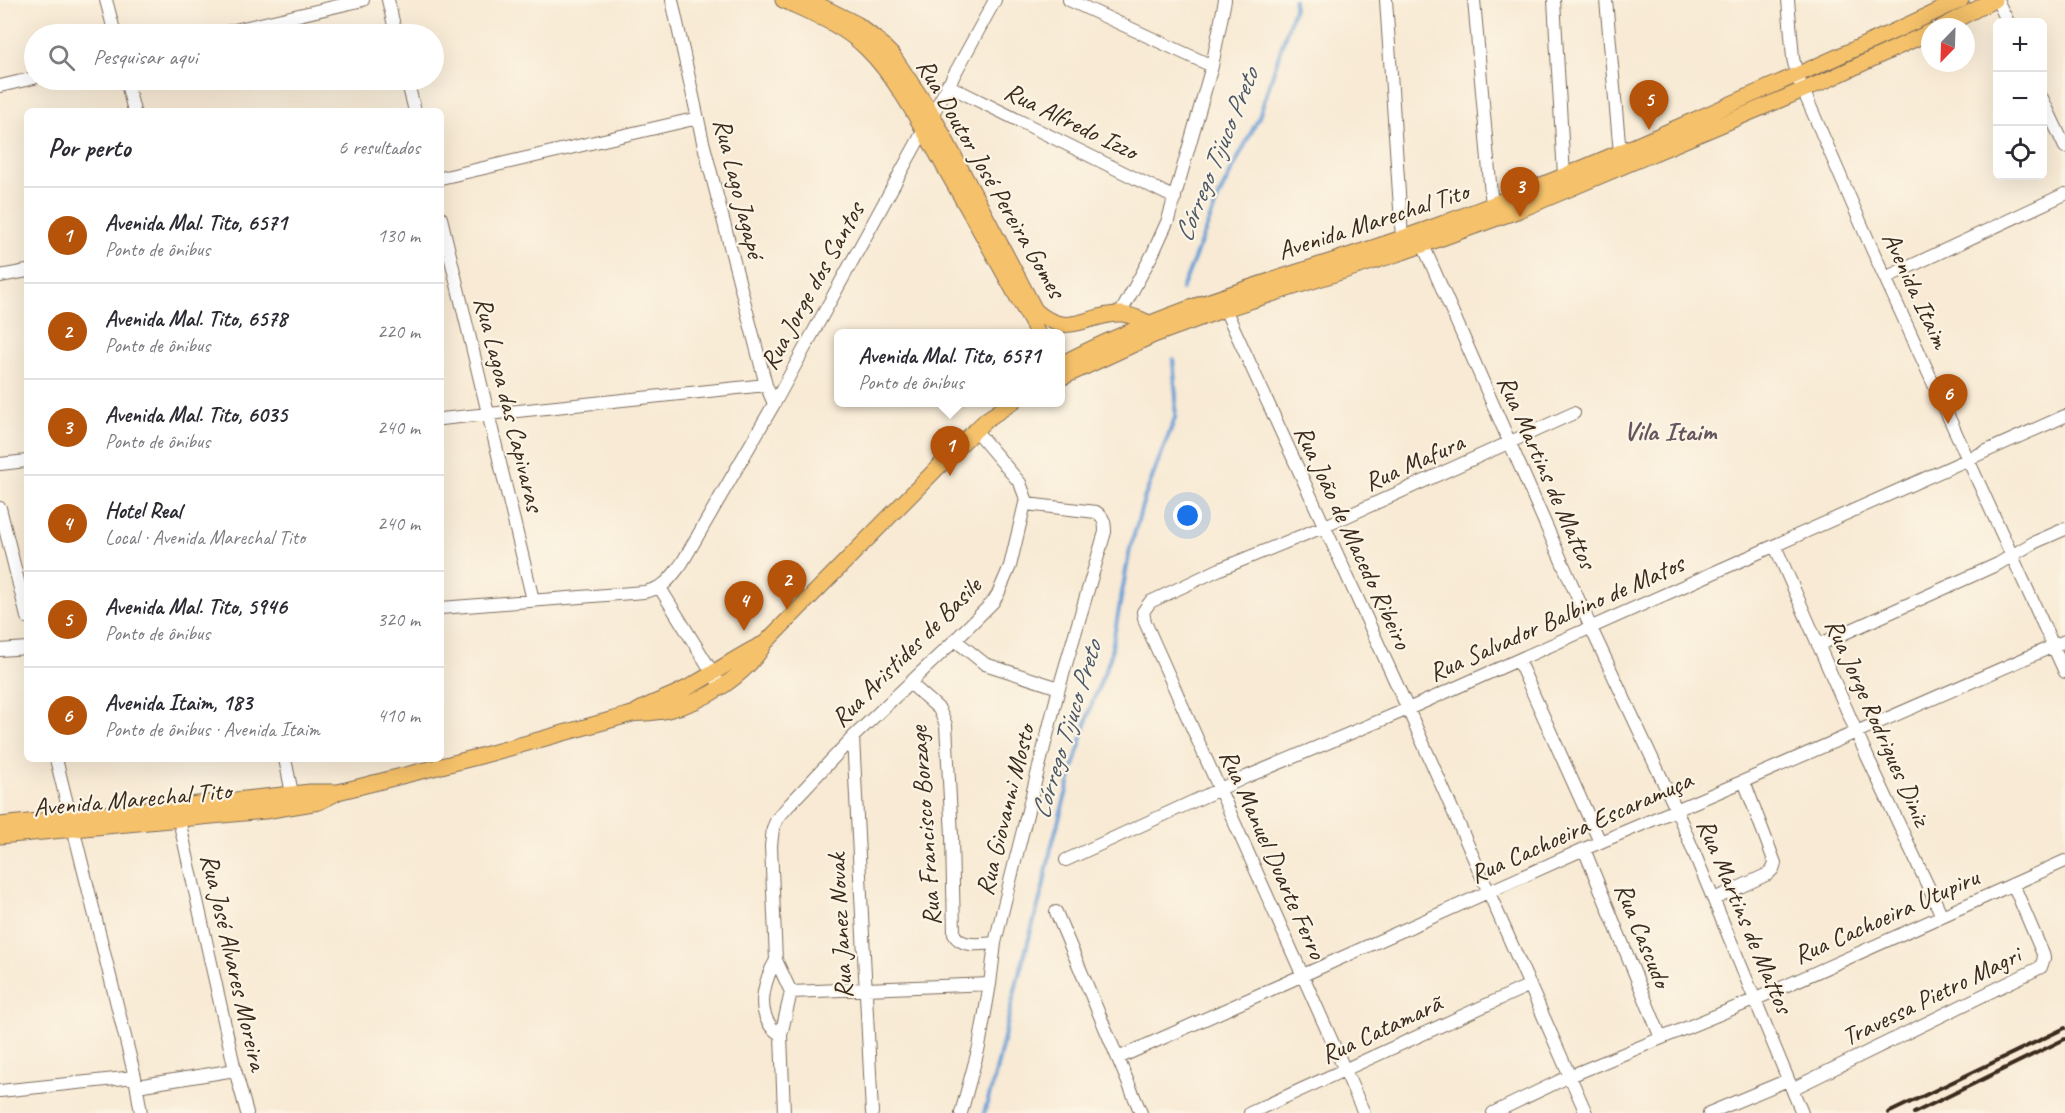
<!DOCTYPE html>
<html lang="pt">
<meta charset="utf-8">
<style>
body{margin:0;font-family:Caveat,sans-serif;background:#f2f2f3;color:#2b2b33}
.controls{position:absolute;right:18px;top:18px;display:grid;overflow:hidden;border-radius:9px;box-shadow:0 6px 24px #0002}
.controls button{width:54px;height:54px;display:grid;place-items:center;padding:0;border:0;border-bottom:2px solid #e1e1e2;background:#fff;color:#2b2b33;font:30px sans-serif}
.compass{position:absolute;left:1921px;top:18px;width:54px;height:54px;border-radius:50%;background:#fff;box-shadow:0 6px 24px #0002;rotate:203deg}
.you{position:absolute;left:1188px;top:516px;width:21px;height:21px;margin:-15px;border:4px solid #fff;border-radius:50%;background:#1a73e8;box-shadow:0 0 0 9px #1a73e833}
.badge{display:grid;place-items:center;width:39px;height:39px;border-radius:50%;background:#b45309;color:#fff;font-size:20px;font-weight:700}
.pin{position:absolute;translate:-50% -50px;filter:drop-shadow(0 2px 3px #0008)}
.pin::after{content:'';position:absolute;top:32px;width:21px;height:18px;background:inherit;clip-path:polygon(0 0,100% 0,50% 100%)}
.popup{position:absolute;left:834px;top:329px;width:231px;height:78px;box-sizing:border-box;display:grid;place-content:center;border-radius:9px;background:#fff;filter:drop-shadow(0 2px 4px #0005);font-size:20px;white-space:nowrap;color:#7c7c81}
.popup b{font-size:22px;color:#2b2b33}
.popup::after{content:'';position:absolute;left:50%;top:100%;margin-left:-12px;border:12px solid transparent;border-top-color:#fff}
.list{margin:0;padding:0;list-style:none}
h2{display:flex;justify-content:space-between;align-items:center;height:78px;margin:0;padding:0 24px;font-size:26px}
h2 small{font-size:20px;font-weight:400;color:#7c7c81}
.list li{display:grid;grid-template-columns:39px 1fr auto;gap:18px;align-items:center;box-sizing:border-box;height:96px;padding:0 24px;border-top:2px solid #e1e1e2}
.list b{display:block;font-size:22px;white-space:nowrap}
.list p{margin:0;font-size:20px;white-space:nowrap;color:#7c7c81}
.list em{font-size:20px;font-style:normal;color:#7c7c81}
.icon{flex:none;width:33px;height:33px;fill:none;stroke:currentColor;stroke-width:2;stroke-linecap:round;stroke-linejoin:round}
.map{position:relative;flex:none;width:2065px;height:1113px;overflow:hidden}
.search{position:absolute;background:#fff;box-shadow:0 6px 24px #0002;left:24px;top:24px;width:420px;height:66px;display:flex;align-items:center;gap:15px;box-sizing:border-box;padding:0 21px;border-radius:33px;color:#7c7c81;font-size:22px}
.panel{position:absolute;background:#fff;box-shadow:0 6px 24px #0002;left:24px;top:108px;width:420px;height:654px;border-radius:9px}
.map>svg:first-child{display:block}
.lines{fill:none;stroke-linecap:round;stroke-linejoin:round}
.stream{stroke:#699ed5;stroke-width:4}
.minor-casing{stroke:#7d6d5e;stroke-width:14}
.major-casing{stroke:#7d6d5e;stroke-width:17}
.minor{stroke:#fff;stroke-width:12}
.major{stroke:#f5c16b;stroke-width:15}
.rail{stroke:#3b2a1e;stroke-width:4}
.labels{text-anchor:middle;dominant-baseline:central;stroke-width:4.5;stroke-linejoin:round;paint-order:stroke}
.street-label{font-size:26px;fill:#3b2a1e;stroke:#fcf5e5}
.water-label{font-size:27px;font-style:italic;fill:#4d5867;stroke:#fcf5e5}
.neighbourhood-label{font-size:27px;font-weight:bold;fill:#67555e;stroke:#fcf5e5}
</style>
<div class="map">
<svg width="2065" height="1113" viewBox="0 0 2065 1113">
<rect width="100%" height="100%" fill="#fcf5e5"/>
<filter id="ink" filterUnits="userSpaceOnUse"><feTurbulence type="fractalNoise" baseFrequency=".0167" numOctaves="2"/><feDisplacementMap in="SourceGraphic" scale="12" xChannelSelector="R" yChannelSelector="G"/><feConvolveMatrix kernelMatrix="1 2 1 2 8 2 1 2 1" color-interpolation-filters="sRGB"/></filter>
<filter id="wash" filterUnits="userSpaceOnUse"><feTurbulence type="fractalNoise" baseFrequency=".008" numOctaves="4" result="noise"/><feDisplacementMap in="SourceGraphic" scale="24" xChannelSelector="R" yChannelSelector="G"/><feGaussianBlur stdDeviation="1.35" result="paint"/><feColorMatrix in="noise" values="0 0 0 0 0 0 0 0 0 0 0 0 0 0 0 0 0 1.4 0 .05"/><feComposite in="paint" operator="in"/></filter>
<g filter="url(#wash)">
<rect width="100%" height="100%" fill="#f8ead4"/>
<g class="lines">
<path class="stream" d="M 1182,289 L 1220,194 L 1259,117 L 1294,8 L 1294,0
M 984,1113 L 994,1080 L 1017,982 L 1043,888 L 1051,848 L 1090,709 L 1110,658 L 1130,549 L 1144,499 L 1175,418 L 1176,396 L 1173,359"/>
</g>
</g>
<g filter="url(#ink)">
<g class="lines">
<g class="minor-casing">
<path id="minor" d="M 106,0 L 115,34
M 388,0 L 396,34
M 672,0 L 703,142 L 766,385
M 1069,0 L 1212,66
M 1386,0 L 1402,238
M 1474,0 L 1492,206
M 1554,0 L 1564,176
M 1606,0 L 1620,153
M 1788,0 L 1793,58 L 1797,76 L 1872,249 L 2065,672
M 1997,0 L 2008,22
M 218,34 L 363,0
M 126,80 L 134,111
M 407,80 L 415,111
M 947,85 L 1175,198
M 0,86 L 34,78
M 2042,98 L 2065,147
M 441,178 L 698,118
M 441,218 L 533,600
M 1423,245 L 1591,628 L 1676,809 L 1802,1113
M 0,276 L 27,271
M 1885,278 L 2065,194
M 1225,309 L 1408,709 L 1586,1113
M 1120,314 L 1153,253 L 1168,220 L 1212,66 L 1225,0
M 441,419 L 766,385 L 774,404
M 0,464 L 27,461
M 0,508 L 27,617
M 1775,546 L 1867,756 L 1942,916
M 660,588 L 717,680
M 441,608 L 644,592 C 666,587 669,580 682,563 L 774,404 L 995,0
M 955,640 L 985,664 L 1059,688
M 1818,645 L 1998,564 L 2033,543 L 2065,529
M 0,650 L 27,648
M 1518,660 L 1600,842
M 910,683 L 939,709 L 946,725 L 952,836 L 954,934 C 961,948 981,944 995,943
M 853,737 L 872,1113
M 56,759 L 135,1077 L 141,1113
M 285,759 L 292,793
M 179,820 L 235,1070 L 247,1113
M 1584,849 L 1661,1038
M 1066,860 L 1246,777 L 1408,709 L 2065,416
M 1714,899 L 1768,874 L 1773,869 L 1775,863 L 1744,781
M 1056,912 L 1141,1113
M 776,960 C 766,977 756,1006 770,1025 C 772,1029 777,1032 781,1035
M 791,992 L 990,984
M 1118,1058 L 1584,849 L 1744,781 L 2065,641
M 137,1086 L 235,1070
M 1792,1089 L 2041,967 L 2044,958 L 2043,954 L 2013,884
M 0,1091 L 135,1077
M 784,1113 L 781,1035 L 791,992 L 776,960 L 771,846 L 773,828 L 777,819 L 790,804 L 853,737 L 955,640 L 993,602 L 998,594 L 1010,566 L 1026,499 L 1020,483 L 975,430
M 961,1113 L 979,1047 L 990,984 L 995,943 L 1004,905 L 1059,688 L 1105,532 C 1105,523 1104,517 1096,512 L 1026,504
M 1250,1113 L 1530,985
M 1364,1113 L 1145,622 L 1143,612 L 1150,602 L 1220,569 L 1323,527 L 1574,413
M 1493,1113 L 1570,1076 L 1756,999 L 2065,861
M 1709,1113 L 1788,1080"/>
</g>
<g class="major-casing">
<path id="major" d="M 783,0 C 811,13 843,25 866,48 C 898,79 924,131 946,170 C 977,224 1007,279 1038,334
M 809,0 L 857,24 L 877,40 L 893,56 L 932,114 L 1035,310 C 1069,341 1089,312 1122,314 C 1132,315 1140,319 1149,323
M 1942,27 L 1994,0
M 1061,364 C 1180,301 1311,272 1436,226 C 1521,195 1603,160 1685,124 C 1777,84 1870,43 1961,0
M 1061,378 L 1154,335 L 1225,309 L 1403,252 L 1517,211 L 1827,80 L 1930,32
M 636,712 C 652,702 671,697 687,688 C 714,674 738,655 765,643
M 0,825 L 310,792 L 338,792 L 477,757 L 632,714 C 644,713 656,713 668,710 C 705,702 747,675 765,643 L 959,446 L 986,420 L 1013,402
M 0,836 L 265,811 L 319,802 L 335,794"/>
</g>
<use href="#minor" class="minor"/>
<use href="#major" class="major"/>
<path class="rail" d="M 1888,1113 L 2065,1028
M 1914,1113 L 2065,1039"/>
</g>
</g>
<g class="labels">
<g class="street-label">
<text transform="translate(1071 121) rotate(26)">Rua Alfredo Izzo</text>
<text transform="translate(991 178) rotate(60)">Rua Doutor José Pereira Gomes</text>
<text transform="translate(739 188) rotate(76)">Rua Lago Jagapé</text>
<text transform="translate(1373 221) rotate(-18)">Avenida Marechal Tito</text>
<text transform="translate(812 286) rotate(-61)">Rua Jorge dos Santos</text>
<text transform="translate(1916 290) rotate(65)">Avenida Itaim</text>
<text transform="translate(509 404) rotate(76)">Rua Lagoa das Capivaras</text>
<text transform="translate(1414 462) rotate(-24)">Rua Mafura</text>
<text transform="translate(1547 472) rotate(66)">Rua Martins de Mattos</text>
<text transform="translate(1353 537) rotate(65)">Rua João de Macedo Ribeiro</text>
<text transform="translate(1556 618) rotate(-24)">Rua Salvador Balbino de Matos</text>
<text transform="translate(906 652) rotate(-45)">Rua Aristides de Basile</text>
<text transform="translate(1878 722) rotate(66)">Rua Jorge Rodrigues Diniz</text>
<text transform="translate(132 799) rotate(-5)">Avenida Marechal Tito</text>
<text transform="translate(1005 810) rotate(-76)">Rua Giovanni Mosto</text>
<text transform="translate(925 826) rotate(-94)">Rua Francisco Borzage</text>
<text transform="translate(1581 827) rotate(-24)">Rua Cachoeira Escaramuça</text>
<text transform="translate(1273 854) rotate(66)">Rua Manuel Duarte Ferro</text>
<text transform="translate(1745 916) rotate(67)">Rua Martins de Mattos</text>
<text transform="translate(1886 916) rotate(-24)">Rua Cachoeira Utupiru</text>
<text transform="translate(840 926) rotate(-93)">Rua Janez Novak</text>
<text transform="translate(1643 935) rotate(68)">Rua Cascudo</text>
<text transform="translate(234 962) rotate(77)">Rua José Alvares Moreira</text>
<text transform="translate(1931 996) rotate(-26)">Travessa Pietro Magri</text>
<text transform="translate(1381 1029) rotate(-25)">Rua Catamarã</text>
</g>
<g class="water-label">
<text transform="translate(1216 155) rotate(-68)">Córrego Tijuco Preto</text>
<text transform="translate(1066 730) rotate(-73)">Córrego Tijuco Preto</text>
</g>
<g class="neighbourhood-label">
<text x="1670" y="431">Vila Itaim</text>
</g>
</g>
</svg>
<div class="controls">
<button>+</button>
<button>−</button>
<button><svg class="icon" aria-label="locate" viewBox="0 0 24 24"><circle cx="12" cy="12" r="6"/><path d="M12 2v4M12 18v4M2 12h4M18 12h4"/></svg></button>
</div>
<svg class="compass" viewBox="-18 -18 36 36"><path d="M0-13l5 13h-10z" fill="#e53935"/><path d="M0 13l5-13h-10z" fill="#7c7c81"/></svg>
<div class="you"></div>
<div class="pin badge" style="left:950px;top:476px">1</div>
<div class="popup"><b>Avenida Mal. Tito, 6571</b>Ponto de ônibus</div>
<div class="pin badge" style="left:787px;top:610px">2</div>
<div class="pin badge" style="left:1520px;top:217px">3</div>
<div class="pin badge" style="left:744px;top:631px">4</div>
<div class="pin badge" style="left:1649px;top:130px">5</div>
<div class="pin badge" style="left:1948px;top:424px">6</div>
<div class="search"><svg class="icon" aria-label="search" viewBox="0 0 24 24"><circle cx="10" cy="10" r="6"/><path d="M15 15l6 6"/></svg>Pesquisar aqui</div>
<section class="panel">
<h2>Por perto<small>6 resultados</small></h2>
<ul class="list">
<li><span class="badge">1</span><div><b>Avenida Mal. Tito, 6571</b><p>Ponto de ônibus</p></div><em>130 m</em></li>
<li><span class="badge">2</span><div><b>Avenida Mal. Tito, 6578</b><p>Ponto de ônibus</p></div><em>220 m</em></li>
<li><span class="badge">3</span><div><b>Avenida Mal. Tito, 6035</b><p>Ponto de ônibus</p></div><em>240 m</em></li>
<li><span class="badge">4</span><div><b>Hotel Real</b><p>Local · Avenida Marechal Tito</p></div><em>240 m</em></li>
<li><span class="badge">5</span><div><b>Avenida Mal. Tito, 5946</b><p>Ponto de ônibus</p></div><em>320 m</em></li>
<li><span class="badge">6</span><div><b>Avenida Itaim, 183</b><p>Ponto de ônibus · Avenida Itaim</p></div><em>410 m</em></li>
</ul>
</section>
</div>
